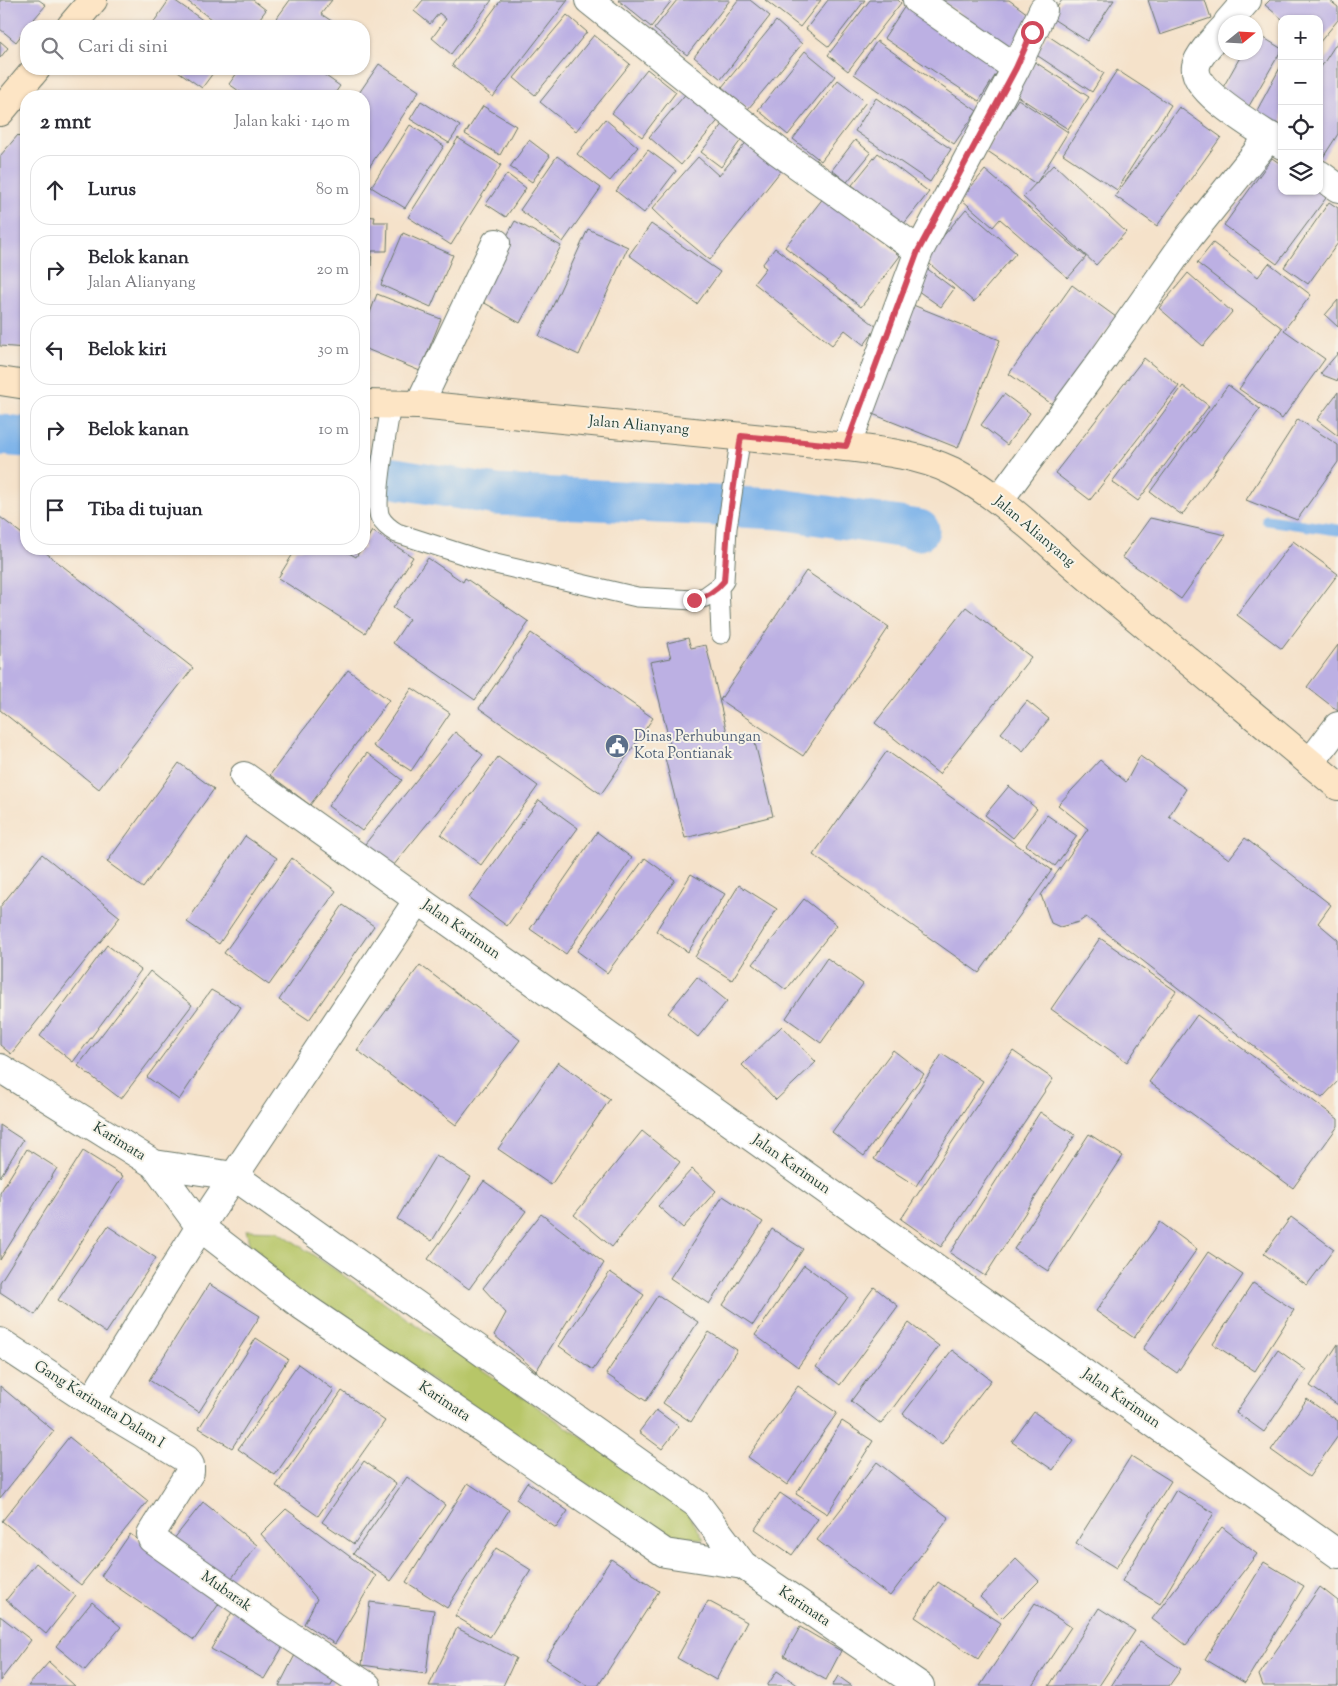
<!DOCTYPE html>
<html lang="id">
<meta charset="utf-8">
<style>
body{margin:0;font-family:"Sorts Mill Goudy",serif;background:#f2f2f3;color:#2b2b33}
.controls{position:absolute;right:15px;top:15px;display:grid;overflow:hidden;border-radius:10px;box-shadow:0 1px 4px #0004}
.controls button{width:45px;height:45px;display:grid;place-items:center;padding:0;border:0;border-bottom:1px solid #e1e1e2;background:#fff;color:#2b2b33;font:25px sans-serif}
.compass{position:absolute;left:1218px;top:15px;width:45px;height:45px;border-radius:50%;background:#fff;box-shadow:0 1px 4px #0004;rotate:72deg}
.stop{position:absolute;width:15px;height:15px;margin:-11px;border:4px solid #d1495b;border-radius:50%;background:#fff}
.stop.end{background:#d1495b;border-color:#fff;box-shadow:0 1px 5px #0008}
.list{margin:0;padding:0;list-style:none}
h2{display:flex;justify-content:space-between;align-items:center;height:65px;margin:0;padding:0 20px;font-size:21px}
h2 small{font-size:16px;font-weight:400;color:#7c7c81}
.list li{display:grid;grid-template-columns:32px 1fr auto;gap:15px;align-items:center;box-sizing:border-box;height:70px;margin:0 10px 10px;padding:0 10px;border:1px solid #e1e1e2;border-radius:20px}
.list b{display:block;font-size:19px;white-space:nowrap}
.list p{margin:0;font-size:16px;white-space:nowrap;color:#7c7c81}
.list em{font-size:16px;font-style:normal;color:#7c7c81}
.icon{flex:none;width:28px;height:28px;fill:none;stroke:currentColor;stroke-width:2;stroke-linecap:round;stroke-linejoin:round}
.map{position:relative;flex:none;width:1338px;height:1686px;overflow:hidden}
.search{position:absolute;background:#fff;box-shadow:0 1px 4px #0004;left:20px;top:20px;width:350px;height:55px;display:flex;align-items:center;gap:12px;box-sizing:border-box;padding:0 18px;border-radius:20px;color:#7c7c81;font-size:19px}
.panel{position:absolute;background:#fff;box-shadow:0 1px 4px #0004;left:20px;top:90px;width:350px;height:465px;border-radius:20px}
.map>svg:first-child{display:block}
.green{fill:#b7c668;stroke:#6b824e}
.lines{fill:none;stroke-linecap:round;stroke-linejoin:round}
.stream{stroke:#79b1e9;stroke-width:11}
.canal{stroke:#79b1e9;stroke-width:41}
.building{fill:#bcb0e3}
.lane-casing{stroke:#6a7768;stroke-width:21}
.street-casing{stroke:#6a7768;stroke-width:30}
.secondary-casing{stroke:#6a7768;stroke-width:30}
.lane{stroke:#fff;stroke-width:19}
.street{stroke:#fff;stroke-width:28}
.secondary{stroke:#fde5c5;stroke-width:28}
.route{stroke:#d1495b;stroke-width:6}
.labels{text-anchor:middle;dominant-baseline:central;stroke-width:4;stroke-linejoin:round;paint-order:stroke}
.street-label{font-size:15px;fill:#1f3d34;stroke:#f7f3e8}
.service-label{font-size:15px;fill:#4e5e75;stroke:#f7f3e8;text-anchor:start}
</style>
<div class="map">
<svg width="1338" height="1686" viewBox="0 0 1338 1686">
<rect width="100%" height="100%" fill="#f7f3e8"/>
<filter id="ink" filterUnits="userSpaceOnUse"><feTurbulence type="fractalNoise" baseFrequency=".02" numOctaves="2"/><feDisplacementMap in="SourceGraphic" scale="10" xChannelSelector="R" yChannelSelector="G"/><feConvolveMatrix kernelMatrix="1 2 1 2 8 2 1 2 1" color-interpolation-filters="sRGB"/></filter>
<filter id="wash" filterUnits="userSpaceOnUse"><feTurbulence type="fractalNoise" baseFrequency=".0096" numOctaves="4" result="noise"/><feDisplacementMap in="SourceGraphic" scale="20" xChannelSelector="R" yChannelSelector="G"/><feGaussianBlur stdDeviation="1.12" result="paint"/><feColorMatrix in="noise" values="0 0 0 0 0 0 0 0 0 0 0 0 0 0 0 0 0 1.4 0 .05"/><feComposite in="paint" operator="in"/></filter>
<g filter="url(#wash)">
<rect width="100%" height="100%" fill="#f5e2ca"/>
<path class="green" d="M 246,1230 L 278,1231 L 683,1506 L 704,1539 L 664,1536 L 253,1260 Z"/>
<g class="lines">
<path class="stream" d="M 1267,520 L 1338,530"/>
<path class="canal" d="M 0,435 L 26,437
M 364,473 L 497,495 L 780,509 L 919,530"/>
</g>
<g id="blocks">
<path class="building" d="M 0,0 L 39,0 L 46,5 L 28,26 L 26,26 L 26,29 L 16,42 L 0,29 Z
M 169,0 L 174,0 L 211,26 L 151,26 Z
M 186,0 L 253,0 L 266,10 L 254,26 L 220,26 Z
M 290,0 L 332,0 L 321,14 L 339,26 L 279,26 L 274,22 Z
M 423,0 L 492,0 L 451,54 L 432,38 L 446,19 L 439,13 L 430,24 L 414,11 Z
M 501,0 L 568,0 L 493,97 L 452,65 Z
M 618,0 L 672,0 L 651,27 Z
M 677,0 L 730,0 L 687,55 L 654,29 Z
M 738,0 L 750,0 L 770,16 L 721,79 L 694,57 Z
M 765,0 L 821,0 L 800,27 Z
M 828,0 L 865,0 L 829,47 L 806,29 Z
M 870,0 L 898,0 L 901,3 L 848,71 L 828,55 Z
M 941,0 L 1009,0 L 1032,17 L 1010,48 Z
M 1062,0 L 1114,0 L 1087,41 L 1050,17 Z
M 1148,0 L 1205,0 L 1211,18 L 1160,35 Z
M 1270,0 L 1329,0 L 1338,7 L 1338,20 L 1319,43 L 1319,19 L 1282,19 L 1265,5 Z
M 905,6 L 1000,68 L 979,101 L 884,38 Z
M 567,15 L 587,32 L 535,95 L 514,78 Z
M 776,21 L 802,44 L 748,109 L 722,87 Z
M 1256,33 L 1282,49 L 1249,106 L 1222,89 L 1243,52 L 1256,52 Z
M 594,35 L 630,64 L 576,131 L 540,102 Z
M 1047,35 L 1104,73 L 1092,92 L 1035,54 Z
M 0,41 L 8,48 L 0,58 Z
M 877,41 L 977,111 L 954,144 L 854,74 Z
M 1338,41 L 1338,134 L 1322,159 L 1319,157 L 1319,70 Z
M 805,51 L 835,76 L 788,135 L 758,110 Z
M 1035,62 L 1089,97 L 1068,129 L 1014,94 Z
M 379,64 L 419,91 L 364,175 L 364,96 L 357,96 Z
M 1282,64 L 1282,124 L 1280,128 L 1255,114 Z
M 175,69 L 216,69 L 202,88 Z
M 240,69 L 316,69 L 340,86 L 333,96 L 246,96 L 229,84 Z
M 647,69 L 676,92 L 642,137 L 612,113 Z
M 1117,70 L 1171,105 L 1117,190 L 1063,154 Z
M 838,80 L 866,102 L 821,161 L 793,139 Z
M 689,90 L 721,117 L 681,165 L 649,137 Z
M 876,98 L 951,149 L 930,182 L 855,131 Z
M 1018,99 L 1068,132 L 1036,184 L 986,150 Z
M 421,101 L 460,126 L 449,143 L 410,119 Z
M 483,106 L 516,126 L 500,155 L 465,134 Z
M 1179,107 L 1221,137 L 1157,226 L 1115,196 Z
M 605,119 L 638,147 L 610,181 L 577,154 Z
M 725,122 L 744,136 L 721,167 L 701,152 Z
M 410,125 L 444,146 L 405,208 L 371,187 Z
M 18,135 L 26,143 L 26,348 L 0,346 L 0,156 Z
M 458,138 L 501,165 L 451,245 L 408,217 Z
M 529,140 L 550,156 L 532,182 L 510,167 Z
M 748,140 L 783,168 L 710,260 L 676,232 L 652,209 L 698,157 L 719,176 Z
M 855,140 L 871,153 L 847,182 L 832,170 Z
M 648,150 L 676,171 L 644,213 L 616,191 Z
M 878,153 L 929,192 L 903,225 L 852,185 Z
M 557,156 L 601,188 L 563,242 L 520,210 Z
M 1272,158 L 1282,165 L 1282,191 L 1317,191 L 1326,198 L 1277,264 L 1224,225 Z
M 1054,164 L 1126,232 L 1096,265 L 1023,197 Z
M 985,170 L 1086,257 L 1068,278 L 1000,219 L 993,227 L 961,199 Z
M 507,174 L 526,188 L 506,217 L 486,204 Z
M 824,197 L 900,256 L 861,307 L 785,247 Z
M 1329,202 L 1338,208 L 1338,243 L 1308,284 L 1284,267 Z
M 966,209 L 1016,253 L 974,302 L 924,259 Z
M 364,216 L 375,217 L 374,222 L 388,222 L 387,251 L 372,251 L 369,299 L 364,298 Z
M 515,221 L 561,246 L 520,323 L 474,297 Z
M 651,224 L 720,272 L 697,304 L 629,255 Z
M 588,229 L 628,247 L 579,355 L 539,336 Z
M 403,233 L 453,255 L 431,307 L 381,285 Z
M 1213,243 L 1258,277 L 1269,263 L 1311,295 L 1284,330 L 1325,359 L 1282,419 L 1239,389 L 1282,328 L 1197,263 Z
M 775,248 L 877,327 L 864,345 L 845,330 L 832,345 L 754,283 L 766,268 L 762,265 Z
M 925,267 L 954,289 L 941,307 L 911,286 Z
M 1188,273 L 1232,312 L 1203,346 L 1159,308 Z
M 1072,285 L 1116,317 L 1053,405 L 1009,374 Z
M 377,294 L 441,319 L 420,371 L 364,348 L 364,329 Z
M 1338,300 L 1338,327 L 1325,315 Z
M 913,305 L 1000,340 L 958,448 L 870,413 Z
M 1338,353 L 1338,381 L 1320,374 Z
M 1144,358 L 1179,386 L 1090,500 L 1055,473 Z
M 1228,385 L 1260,409 L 1182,515 L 1150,492 Z
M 1183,386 L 1209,406 L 1138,501 L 1112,482 Z
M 1338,392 L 1338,436 L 1317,420 Z
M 1004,394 L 1030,413 L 1007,445 L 981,425 Z
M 1298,419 L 1338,445 L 1338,462 L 1297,520 L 1246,500 Z
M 0,517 L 26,537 L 26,549 L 41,549 L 193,668 L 99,789 L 0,710 Z
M 1150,518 L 1226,535 L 1181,599 L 1122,557 Z
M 372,531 L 413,557 L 365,633 L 278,578 L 296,549 L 342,549 L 356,557 L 361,549 L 364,549 L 364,544 Z
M 1293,541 L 1338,574 L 1282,649 L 1237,615 Z
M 428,558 L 463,582 L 465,578 L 529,622 L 475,700 L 393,643 L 409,619 L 393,608 Z
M 806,571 L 889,627 L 803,756 L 720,700 Z
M 966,607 L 1031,657 L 939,774 L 875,723 Z
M 531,633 L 653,718 L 601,794 L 479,708 Z
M 688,638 L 691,648 L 706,645 L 729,741 L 753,735 L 773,816 L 685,838 L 665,758 L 673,756 L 650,662 L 671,658 L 667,643 Z
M 1338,645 L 1338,711 L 1307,687 Z
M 348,670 L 389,700 L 310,805 L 270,775 Z
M 412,688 L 450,713 L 411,771 L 373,746 Z
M 1027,701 L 1049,719 L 1023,751 L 1001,733 Z
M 455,732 L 483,755 L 389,871 L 361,849 Z
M 887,751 L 1052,870 L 979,973 L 813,855 Z
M 367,753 L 402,780 L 362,831 L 328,806 Z
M 1140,756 L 1186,789 L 1169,816 L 1229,859 L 1245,838 L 1331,905 L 1318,923 L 1338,940 L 1338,1081 L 1322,1098 L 1274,1062 L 1086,917 L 1079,922 L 1060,927 L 1051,923 L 1041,895 L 1088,829 L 1058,805 L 1100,760 L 1126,782 Z
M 498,757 L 538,786 L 481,865 L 441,835 Z
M 179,763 L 214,789 L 143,888 L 107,862 Z
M 1009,786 L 1037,809 L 1013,838 L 985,815 Z
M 539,800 L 578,828 L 507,926 L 469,898 Z
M 1047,815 L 1077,836 L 1055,866 L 1026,845 Z
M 597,832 L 632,858 L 566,954 L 530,929 Z
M 245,836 L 277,858 L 219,944 L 187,922 Z
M 42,854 L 120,917 L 11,1054 L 0,1045 L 0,907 Z
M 292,858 L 336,891 L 269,985 L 224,953 Z
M 645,858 L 675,880 L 607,973 L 577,951 Z
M 691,874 L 725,894 L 688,952 L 656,931 Z
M 739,885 L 777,909 L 732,980 L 695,957 Z
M 804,899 L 837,925 L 786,990 L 753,964 Z
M 343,905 L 374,926 L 309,1020 L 279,1000 Z
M 1100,938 L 1176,991 L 1127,1062 L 1051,1009 Z
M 107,945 L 141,970 L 73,1062 L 40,1036 Z
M 827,958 L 863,984 L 821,1043 L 786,1018 Z
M 420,965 L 520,1040 L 456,1125 L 357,1050 Z
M 150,971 L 192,1005 L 121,1099 L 78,1066 Z
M 697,977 L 727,1001 L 698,1037 L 668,1013 Z
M 211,990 L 241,1007 L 179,1100 L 147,1077 Z
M 1197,1015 L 1338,1119 L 1338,1126 L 1293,1188 L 1149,1082 Z
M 782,1026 L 816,1062 L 776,1100 L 742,1065 Z
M 893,1050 L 924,1074 L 864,1156 L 832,1132 Z
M 1013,1051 L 1053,1079 L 941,1247 L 901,1219 Z
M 942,1054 L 983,1081 L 916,1186 L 874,1159 Z
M 558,1062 L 610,1099 L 551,1185 L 498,1149 Z
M 1040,1112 L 1075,1135 L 985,1276 L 950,1253 Z
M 0,1125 L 23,1140 L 0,1177 Z
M 642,1131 L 680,1162 L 612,1247 L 574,1215 Z
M 1089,1134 L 1123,1156 L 1048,1271 L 1014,1249 Z
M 27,1149 L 57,1168 L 0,1260 L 0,1193 Z
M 83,1151 L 123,1176 L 35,1315 L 0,1292 L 0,1282 Z
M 436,1155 L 471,1177 L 432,1241 L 397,1219 Z
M 692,1169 L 716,1191 L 683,1228 L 658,1206 Z
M 484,1181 L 526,1211 L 469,1289 L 428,1259 Z
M 723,1196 L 763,1222 L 709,1304 L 670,1278 Z
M 541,1214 L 604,1263 L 536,1371 L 494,1335 L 506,1313 L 483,1288 Z
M 1291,1217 L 1334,1249 L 1307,1285 L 1264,1254 Z
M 1160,1222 L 1197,1249 L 1134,1338 L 1096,1311 Z
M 108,1226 L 156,1258 L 106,1333 L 58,1300 Z
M 772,1229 L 803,1249 L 753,1325 L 723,1305 Z
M 1208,1252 L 1243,1275 L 1177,1373 L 1143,1349 Z
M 804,1265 L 848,1297 L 798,1367 L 755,1335 Z
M 610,1272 L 644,1295 L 593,1370 L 559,1346 Z
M 1253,1283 L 1294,1310 L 1255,1371 L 1213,1344 Z
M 209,1284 L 260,1316 L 199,1412 L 149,1380 Z
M 874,1287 L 898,1306 L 840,1385 L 816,1367 Z
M 658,1295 L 698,1322 L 646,1401 L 606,1374 Z
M 909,1323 L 939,1346 L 881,1424 L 851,1401 Z
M 709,1332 L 737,1350 L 691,1422 L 663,1403 Z
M 256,1338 L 288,1359 L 232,1448 L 199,1428 Z
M 1338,1344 L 1338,1405 L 1310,1386 Z
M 952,1350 L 991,1380 L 942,1444 L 903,1414 Z
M 1278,1350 L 1306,1370 L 1264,1432 L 1236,1412 Z
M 298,1364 L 334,1390 L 275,1475 L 238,1449 Z
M 0,1386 L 54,1431 L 0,1498 Z
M 798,1386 L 837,1413 L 787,1485 L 748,1457 Z
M 342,1391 L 385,1421 L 318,1516 L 276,1486 Z
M 1307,1399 L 1338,1421 L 1338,1436 L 1309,1477 L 1271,1450 Z
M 656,1410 L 679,1427 L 662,1449 L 639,1432 Z
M 1034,1412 L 1074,1440 L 1053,1470 L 1012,1442 Z
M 842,1421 L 873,1441 L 827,1514 L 796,1494 Z
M 69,1437 L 148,1501 L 81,1585 L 2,1521 Z
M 1131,1456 L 1171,1481 L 1116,1568 L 1076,1543 Z
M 364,1461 L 396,1484 L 354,1544 L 322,1522 Z
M 877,1462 L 949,1518 L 890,1596 L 817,1540 Z
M 407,1477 L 445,1505 L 391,1581 L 353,1554 Z
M 527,1482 L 568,1511 L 556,1528 L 516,1499 Z
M 468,1483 L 509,1510 L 447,1608 L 406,1582 Z
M 1176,1490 L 1214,1513 L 1160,1604 L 1122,1581 Z
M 780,1493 L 818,1519 L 792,1555 L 755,1529 Z
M 203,1502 L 257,1545 L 228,1583 L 173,1540 Z
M 286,1509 L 376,1576 L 335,1644 L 304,1624 L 317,1599 L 261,1534 Z
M 1222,1527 L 1257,1554 L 1186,1645 L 1152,1619 Z
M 130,1534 L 223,1598 L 194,1640 L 101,1576 Z
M 496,1548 L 531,1570 L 490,1637 L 455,1616 Z
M 611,1559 L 659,1591 L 598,1686 L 588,1686 L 546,1659 Z
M 1016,1559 L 1039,1581 L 1002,1618 L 980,1597 Z
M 1264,1562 L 1304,1586 L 1245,1683 L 1205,1659 Z
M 36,1563 L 76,1596 L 46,1634 L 6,1600 Z
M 938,1582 L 1001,1623 L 978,1659 L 915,1617 Z
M 1320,1587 L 1338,1601 L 1338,1686 L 1263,1686 L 1259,1675 Z
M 708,1601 L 747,1622 L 716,1680 L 677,1658 Z
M 92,1602 L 121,1627 L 85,1670 L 56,1646 Z
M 370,1602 L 434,1610 L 426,1674 L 362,1665 Z
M 1035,1603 L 1071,1627 L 1032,1686 L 980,1686 Z
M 236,1605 L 289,1636 L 264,1679 L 211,1649 Z
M 1099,1608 L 1135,1631 L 1099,1686 L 1049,1686 Z
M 0,1616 L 31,1640 L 0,1681 Z
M 800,1627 L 841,1651 L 826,1680 L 784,1656 Z
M 457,1628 L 516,1658 L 503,1686 L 429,1686 Z
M 1140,1642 L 1181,1669 L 1169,1686 L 1111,1686 Z
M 297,1651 L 337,1673 L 331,1686 L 279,1686 Z
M 49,1662 L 75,1686 L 28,1686 Z
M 777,1671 L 799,1686 L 767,1686 Z
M 838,1676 L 852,1686 L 832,1686 Z"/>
</g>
</g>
<g filter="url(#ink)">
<use href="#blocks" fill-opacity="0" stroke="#6a7768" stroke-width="1"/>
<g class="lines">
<g class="lane-casing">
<path id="lane" d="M 391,405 C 388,426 373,501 380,517 C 384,525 390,529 397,533 L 487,562 L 637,597 L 694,600 L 705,597 L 719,587 L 724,581 L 727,528 L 741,435
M 719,587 L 721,634"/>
</g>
<g class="street-casing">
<path id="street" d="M 589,0 L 778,151 L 919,251
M 917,0 L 1016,68
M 1228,22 L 1247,0
M 1226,26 C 1218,35 1198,55 1196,66 C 1191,92 1263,131 1282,145
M 1319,174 L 1338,188
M 419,405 L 496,243
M 846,447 L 919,251 L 1016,68 L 1043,10
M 999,500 L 1103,359 L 1188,238 L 1270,136
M 1310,763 L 1338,726
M 244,776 L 1338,1554
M 0,1068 L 154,1164 L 200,1227 L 301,1305 L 665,1553 L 743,1565 L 920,1686
M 154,1164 L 234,1176 L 697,1504 L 743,1565
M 0,1342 L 91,1402 L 186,1459 L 190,1465 L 190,1472 L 151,1534 L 152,1539 L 277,1627 L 367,1686
M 91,1402 L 200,1227 L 418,900"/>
</g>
<g class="secondary-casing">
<path id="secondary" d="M 71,26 L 93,0
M 0,112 L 36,69
M 0,381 L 26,385
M 364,404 L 419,405 L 846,447 C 881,451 920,455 952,471 C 1004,498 1045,541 1089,578 C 1172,647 1255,717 1338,786"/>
</g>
<use href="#lane" class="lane"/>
<use href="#street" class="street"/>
<use href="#secondary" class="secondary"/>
</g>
</g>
<g class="lines" filter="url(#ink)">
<path class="route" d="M 694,600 C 706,597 716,591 724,581 L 728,528 L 741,436 L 846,446 L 918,251 L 1016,68 L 1032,32"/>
</g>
<defs>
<g id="civic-disc" transform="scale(1.25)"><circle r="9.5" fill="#5c6f8a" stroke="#f7f3e8"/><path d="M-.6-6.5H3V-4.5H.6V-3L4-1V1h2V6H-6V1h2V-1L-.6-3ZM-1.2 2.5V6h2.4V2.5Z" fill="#fff"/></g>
</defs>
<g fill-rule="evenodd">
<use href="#civic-disc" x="617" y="746"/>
</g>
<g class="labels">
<g class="street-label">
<text transform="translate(639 426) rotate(5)">Jalan Alianyang</text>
<text transform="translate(1034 532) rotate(40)">Jalan Alianyang</text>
<text transform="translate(461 930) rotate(35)">Jalan Karimun</text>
<text transform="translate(119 1142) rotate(32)">Karimata</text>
<text transform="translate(791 1165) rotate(35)">Jalan Karimun</text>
<text transform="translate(1121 1399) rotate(35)">Jalan Karimun</text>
<text transform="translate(444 1402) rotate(34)">Karimata</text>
<text transform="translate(99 1405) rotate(32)">Gang Karimata Dalam I</text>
<text transform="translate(226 1592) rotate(35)">Mubarak</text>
<text transform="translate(804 1607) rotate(34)">Karimata</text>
</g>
<g class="service-label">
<text x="634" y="737">Dinas Perhubungan<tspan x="634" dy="17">Kota Pontianak</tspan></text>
</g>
</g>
</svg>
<div class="controls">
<button>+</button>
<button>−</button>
<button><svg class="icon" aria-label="locate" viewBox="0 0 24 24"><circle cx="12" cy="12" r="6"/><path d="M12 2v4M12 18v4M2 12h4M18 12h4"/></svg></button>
<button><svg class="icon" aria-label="layers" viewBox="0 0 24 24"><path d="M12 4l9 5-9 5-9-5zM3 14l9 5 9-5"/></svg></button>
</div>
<svg class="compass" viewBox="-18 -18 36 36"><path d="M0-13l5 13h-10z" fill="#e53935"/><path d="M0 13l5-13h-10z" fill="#7c7c81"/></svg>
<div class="stop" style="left:1032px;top:32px"></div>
<div class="stop end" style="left:694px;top:600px"></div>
<div class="search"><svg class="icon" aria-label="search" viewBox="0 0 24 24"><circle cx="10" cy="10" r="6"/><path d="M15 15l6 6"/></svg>Cari di sini</div>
<section class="panel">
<h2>2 mnt<small>Jalan kaki · 140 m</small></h2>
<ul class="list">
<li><svg class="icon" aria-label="ahead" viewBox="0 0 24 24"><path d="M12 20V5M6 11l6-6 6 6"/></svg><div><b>Lurus</b></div><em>80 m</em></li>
<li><svg class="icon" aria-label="right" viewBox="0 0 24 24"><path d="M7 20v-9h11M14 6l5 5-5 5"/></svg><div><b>Belok kanan</b><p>Jalan Alianyang</p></div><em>20 m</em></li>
<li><svg class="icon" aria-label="left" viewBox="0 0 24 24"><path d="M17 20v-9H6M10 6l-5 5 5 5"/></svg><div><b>Belok kiri</b></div><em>30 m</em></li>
<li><svg class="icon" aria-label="right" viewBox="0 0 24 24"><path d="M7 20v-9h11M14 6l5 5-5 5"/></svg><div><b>Belok kanan</b></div><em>10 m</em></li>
<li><svg class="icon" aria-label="arrive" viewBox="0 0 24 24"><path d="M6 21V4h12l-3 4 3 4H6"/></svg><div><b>Tiba di tujuan</b></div></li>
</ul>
</section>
</div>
